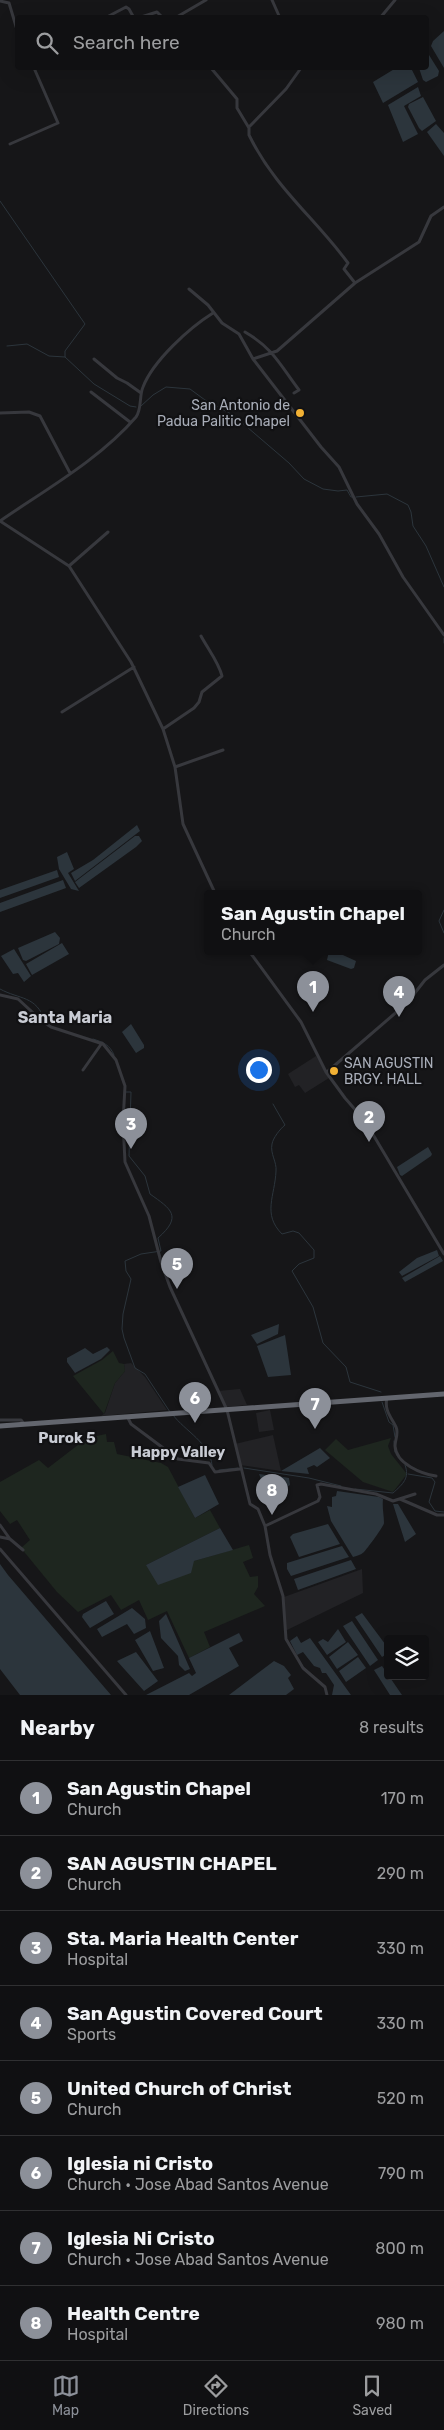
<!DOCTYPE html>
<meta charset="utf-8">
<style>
body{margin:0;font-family:Rubik,sans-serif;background:#1e1e20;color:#f1f3f6}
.controls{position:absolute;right:15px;bottom:15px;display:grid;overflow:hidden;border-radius:5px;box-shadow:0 5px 20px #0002}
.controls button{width:45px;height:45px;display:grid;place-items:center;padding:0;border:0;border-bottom:1px solid #303032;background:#101012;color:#f1f3f6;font:25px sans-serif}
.you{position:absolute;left:258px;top:1069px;width:18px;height:18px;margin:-12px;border:4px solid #fff;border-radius:50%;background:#1a73e8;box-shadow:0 0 0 8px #1a73e833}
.badge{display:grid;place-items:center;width:32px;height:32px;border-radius:50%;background:#8c9099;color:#fff;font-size:16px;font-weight:700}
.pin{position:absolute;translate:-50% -41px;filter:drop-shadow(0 1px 2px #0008)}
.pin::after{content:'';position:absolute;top:26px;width:18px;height:15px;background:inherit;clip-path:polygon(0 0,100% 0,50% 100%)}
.popup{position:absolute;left:204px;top:890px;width:218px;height:65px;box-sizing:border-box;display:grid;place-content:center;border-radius:5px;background:#101012;filter:drop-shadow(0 1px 4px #0005);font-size:16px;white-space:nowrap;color:#9c9d9f}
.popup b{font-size:19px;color:#f1f3f6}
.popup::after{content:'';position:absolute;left:50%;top:100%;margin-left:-10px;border:10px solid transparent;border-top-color:#101012}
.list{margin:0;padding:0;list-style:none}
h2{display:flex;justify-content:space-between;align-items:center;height:65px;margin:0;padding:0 20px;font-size:21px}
h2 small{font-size:16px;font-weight:400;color:#9c9d9f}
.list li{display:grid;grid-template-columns:32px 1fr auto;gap:15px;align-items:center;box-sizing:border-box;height:75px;padding:0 20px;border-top:1px solid #303032}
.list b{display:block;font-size:19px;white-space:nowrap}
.list p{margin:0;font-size:16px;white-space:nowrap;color:#9c9d9f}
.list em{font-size:16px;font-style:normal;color:#9c9d9f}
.icon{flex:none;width:28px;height:28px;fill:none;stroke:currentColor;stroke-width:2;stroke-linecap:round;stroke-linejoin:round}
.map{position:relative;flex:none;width:444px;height:1695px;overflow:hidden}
.search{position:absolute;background:#101012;box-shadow:0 5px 20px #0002;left:15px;right:15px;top:15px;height:55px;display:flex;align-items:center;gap:12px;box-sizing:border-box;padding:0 18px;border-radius:5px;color:#9c9d9f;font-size:19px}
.sheet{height:665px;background:#101012}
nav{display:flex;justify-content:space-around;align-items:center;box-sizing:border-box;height:70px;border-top:1px solid #303032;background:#101012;font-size:14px;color:#9c9d9f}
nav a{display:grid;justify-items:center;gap:2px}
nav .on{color:#8c9099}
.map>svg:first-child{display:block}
.built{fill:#222225}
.green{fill:#1e261f}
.water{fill:#2c353c}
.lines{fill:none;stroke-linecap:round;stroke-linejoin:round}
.stream{stroke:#2c353c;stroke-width:1}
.minor{stroke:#37383d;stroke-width:3}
.highway{stroke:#63666e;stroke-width:5}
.poi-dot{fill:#f2b134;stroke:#111113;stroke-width:2}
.labels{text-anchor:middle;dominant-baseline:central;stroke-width:4.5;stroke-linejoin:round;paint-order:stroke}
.poi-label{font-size:14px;fill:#a8adb8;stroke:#111113;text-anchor:end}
.neighbourhood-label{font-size:15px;font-weight:bold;fill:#c9ccd4;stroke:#111113}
.quarter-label{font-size:16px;font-weight:bold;fill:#c9ccd4;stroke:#111113}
</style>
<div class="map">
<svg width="444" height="1695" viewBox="0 0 444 1695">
<rect width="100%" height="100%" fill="#161618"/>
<path class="built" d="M 316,1056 L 329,1078 L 305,1093 L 299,1085 L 295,1087 L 288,1074 Z
M 131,1363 L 145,1377 L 167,1410 L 101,1416 L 105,1413 L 115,1383 L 125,1371 L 124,1364 Z
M 240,1389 L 247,1405 L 226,1407 L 218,1391 Z
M 270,1410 L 274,1430 L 259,1432 L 256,1413 Z
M 273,1435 L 281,1471 L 240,1465 L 235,1444 Z
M 362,1569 L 363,1593 L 285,1631 L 284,1597 Z"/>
<path class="green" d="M 113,1351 L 119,1363 L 124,1364 L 125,1371 L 115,1383 L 104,1414 L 73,1376 L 102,1360 Z
M 106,1434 L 107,1442 L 114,1442 L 117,1454 L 161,1463 L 168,1467 L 195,1518 L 210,1510 L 220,1528 L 146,1565 L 194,1561 L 249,1545 L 253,1558 L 243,1562 L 250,1577 L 258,1576 L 258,1587 L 254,1594 L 265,1606 L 204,1632 L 210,1647 L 189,1658 L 167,1611 L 148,1620 L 139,1600 L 121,1610 L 111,1595 L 78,1612 L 57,1592 L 21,1548 L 30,1540 L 17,1520 L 10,1524 L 0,1511 L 0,1482 L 39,1460 L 48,1468 L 87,1438 Z
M 391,1438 L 388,1446 L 391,1454 L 407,1474 L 393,1492 L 363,1482 L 325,1450 L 336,1439 L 348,1450 Z"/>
<path class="water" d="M 444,31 L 444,68 L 431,46 L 433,41 Z
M 429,55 L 439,71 L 438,76 L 426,82 L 423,80 L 419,68 L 426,68 L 427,56 Z
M 396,68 L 411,68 L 418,82 L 383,103 L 373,82 Z
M 418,87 L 421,96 L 404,106 L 418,134 L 403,142 L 388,105 Z
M 423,97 L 436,121 L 422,131 L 419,128 L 408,107 L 409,104 Z
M 436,124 L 444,133 L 444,156 L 427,132 Z
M 137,825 L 140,831 L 75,881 L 71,873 L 93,860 Z
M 135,836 L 139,836 L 142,841 L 136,847 L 79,888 L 75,882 Z
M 67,852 L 74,869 L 68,873 L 79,891 L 71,889 L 59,869 L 57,857 Z
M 57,870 L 59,877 L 0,898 L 0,890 Z
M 63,880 L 66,888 L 0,912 L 0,903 Z
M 55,932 L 60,938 L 59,944 L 26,961 L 23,960 L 18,948 Z
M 62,943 L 69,954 L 32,975 L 26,964 Z
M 14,949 L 31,976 L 24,982 L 18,973 L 13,974 L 1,956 Z
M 329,951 L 334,951 L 356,961 L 354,968 L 351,969 L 327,960 Z
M 131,1024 L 144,1045 L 144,1048 L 136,1053 L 122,1032 Z
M 428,1147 L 432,1154 L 431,1156 L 402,1176 L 400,1175 L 397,1167 Z
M 437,1250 L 439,1256 L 402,1276 L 399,1272 L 417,1258 Z
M 440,1256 L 443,1261 L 405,1282 L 402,1278 Z
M 279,1324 L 278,1334 L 257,1344 L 251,1335 Z
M 285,1335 L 291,1375 L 268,1377 L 257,1346 Z
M 107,1347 L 110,1350 L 101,1359 L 75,1373 L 67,1362 L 67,1358 L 85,1348 L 93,1354 Z
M 320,1448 L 330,1458 L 317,1467 L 314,1465 L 307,1468 L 309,1474 L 281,1471 Z
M 259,1474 L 266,1475 L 267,1477 L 271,1477 L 272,1475 L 289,1478 L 290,1485 L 265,1501 L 265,1489 Z
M 205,1475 L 219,1504 L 195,1518 L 178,1487 Z
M 337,1491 L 379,1497 L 383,1499 C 382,1508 384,1515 384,1523 C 384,1526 367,1549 364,1552 C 361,1555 356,1556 353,1557 L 331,1521 L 327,1506 L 332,1507 L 332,1497 L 336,1496 Z
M 393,1504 L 398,1504 L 416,1534 L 405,1542 Z
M 328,1524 L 340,1544 L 299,1557 L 290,1537 L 293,1534 Z
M 220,1528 L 233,1550 L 194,1561 L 191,1573 L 158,1585 L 146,1565 Z
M 342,1546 L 349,1557 L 291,1576 L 287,1569 L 287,1563 Z
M 351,1560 L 356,1569 L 298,1590 L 294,1579 Z
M 0,1564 L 8,1575 L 111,1695 L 20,1695 L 0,1669 Z
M 106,1601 L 114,1614 L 90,1628 L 82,1617 L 83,1614 Z
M 132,1608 L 145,1619 L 146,1628 L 134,1634 L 127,1624 L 102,1637 L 97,1629 Z
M 362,1613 L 388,1648 L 388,1653 L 382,1657 L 355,1617 Z
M 166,1614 L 190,1669 L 185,1671 L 179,1665 L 178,1656 L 161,1638 L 159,1621 Z
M 352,1621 L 378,1660 L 370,1666 L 343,1626 Z
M 338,1629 L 346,1642 L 327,1655 L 318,1642 L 323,1639 L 328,1642 Z
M 150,1631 L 164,1668 L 153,1671 L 135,1640 Z
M 239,1633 L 243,1641 L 229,1648 L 239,1666 L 189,1695 L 146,1695 L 189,1673 L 192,1676 L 196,1673 L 189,1658 Z
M 297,1636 L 301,1643 L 310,1638 L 351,1695 L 332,1695 L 334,1685 L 326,1673 L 322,1673 L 320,1668 L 314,1666 L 303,1652 L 297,1655 L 290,1641 Z
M 348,1642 L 358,1655 L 337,1669 L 329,1657 Z
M 136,1652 L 158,1681 L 144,1691 L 117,1661 Z
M 358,1657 L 366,1668 L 346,1682 L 339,1671 Z
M 274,1661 L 284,1666 L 291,1675 L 288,1678 L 294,1689 L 286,1695 L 229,1695 Z
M 382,1666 L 402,1695 L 390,1695 L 374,1670 Z"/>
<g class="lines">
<path class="stream" d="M 0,201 L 85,324 L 65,351 L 65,357 L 94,384 L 130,406 L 136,407
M 7,346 L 27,344 L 49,356 L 65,357
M 141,406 L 153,395 L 166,387 L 190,389 L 205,400 L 233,415 L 289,463 L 304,479 L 323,489 L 338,491 L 347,490 L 351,497 L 353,497
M 356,497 L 387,494 L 408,505 L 411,512 L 413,526 L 426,546 L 444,587
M 444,638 L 444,643
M 444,910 L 439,921 L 444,933
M 0,989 C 20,1000 36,995 45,1021
M 93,1039 C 103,1042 110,1045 114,1055
M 126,1092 L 131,1092 L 129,1156 L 145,1176 L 150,1194 C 171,1209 183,1216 158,1238 L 161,1251 L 141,1254 L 125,1261 L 126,1271 L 131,1279 L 123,1314 L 122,1329 L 124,1338 L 135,1368 L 145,1374 L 170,1412
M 273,1104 L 285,1125 C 280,1129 273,1138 272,1144 C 270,1154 277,1162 276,1171 C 275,1196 262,1214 282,1234 L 293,1231 L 299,1233 L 314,1250 L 314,1258 L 299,1264 L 292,1271 L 313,1307 L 323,1343 L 346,1367 L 350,1382 L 381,1392
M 382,1402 L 389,1422 L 393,1425 L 395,1437
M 173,1415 C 185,1431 210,1443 212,1465
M 394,1441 L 395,1452
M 244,1468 L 309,1478 L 341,1486
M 219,1470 L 238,1468
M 408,1474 L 432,1478 L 435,1482 L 429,1502 L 435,1511 L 444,1512
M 355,1489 L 393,1493 C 403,1484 410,1478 405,1465"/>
<path class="minor" d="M 272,0 L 280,18
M 0,1 L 9,3 L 18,33
M 105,18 L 126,7 L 129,9 L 134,18
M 138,18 L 157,12 L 163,18
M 175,18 L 206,0
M 380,18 L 395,0
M 211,68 L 237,99 L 237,108 L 249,128 L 249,135 C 275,188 314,217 348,263 L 344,269 L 355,283
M 249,127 L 286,89 L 301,68
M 10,144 L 58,123 L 34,68
M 189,289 L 208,305 L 222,323 L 239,334 L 253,359 L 321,447 L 339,467 L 357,504 L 379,534 L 403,577 L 444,635
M 245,332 C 274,349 280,365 299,390 L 294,393
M 94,359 L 117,378 L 127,383 L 141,393
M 253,359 L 277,351 L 355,283 L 419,242 L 431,216 L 444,207
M 91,392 L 130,422
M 0,413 L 29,412 L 40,416 L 70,473
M 0,521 L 69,566 L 131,662 L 163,729 L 175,767 L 183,824 L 215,893
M 0,521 C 45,490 100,459 136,417 C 142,409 139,396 143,387 C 153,361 189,328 213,313
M 69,566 L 108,532
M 62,712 L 134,667
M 163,729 L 194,708 L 199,702 L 202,692 L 222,676 C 219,663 208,649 201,636
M 175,767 L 223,750
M 249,951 L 301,1022 L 326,1072 L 345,1098 L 365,1121 L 444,1254
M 0,995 L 18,999 L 42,1021 L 51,1027 L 103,1044 L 116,1060 L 125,1086 L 123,1122 L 125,1162 L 149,1216 L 161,1262 L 170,1287 L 227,1410 L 250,1504 L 258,1509 L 265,1526 L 270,1555 L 283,1596 L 286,1639 L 303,1668 L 325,1687 L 327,1695
M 83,1070 L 102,1043
M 327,1072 L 407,1003 L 425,980 L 444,965
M 387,1398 C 384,1410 391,1417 396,1427 C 399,1433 395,1440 395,1446 C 396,1464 422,1474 436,1476
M 128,1418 L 131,1424 L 178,1459 L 209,1463 L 215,1472 L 240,1469
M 0,1420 L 21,1420 L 24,1424
M 400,1499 L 437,1515 L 444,1515
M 0,1525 L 10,1539
M 265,1526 L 318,1501 L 320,1497 L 317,1485 L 321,1484 L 376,1494 L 393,1501 L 415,1494
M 0,1537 L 10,1539 L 23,1550
M 0,1549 L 126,1695"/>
<path class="highway" d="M 0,1426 L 444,1394"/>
</g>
<g class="poi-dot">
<circle cx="300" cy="413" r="5"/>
<circle cx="334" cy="1071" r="5"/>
</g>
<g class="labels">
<g class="poi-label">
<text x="290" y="405">San Antonio de<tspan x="290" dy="16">Padua Palitic Chapel</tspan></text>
<text x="344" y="1063" text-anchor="start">SAN AGUSTIN<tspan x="344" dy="16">BRGY. HALL</tspan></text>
</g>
<g class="neighbourhood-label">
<text x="67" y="1438">Purok 5</text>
<text x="178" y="1452">Happy Valley</text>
</g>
<g class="quarter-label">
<text x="65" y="1017">Santa Maria</text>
</g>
</g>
</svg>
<div class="controls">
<button><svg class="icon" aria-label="layers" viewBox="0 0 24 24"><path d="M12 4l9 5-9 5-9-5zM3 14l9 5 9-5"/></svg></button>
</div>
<div class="you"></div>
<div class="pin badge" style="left:313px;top:1012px">1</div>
<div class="popup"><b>San Agustin Chapel</b>Church</div>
<div class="pin badge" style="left:369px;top:1142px">2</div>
<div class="pin badge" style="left:131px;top:1149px">3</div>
<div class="pin badge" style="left:399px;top:1017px">4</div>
<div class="pin badge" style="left:177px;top:1289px">5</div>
<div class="pin badge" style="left:195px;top:1423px">6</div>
<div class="pin badge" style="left:315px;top:1429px">7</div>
<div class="pin badge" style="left:272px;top:1515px">8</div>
<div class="search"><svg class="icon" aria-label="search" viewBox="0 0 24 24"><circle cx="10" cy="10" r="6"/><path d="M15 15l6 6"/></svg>Search here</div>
</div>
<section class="sheet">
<h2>Nearby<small>8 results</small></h2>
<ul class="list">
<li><span class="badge">1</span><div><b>San Agustin Chapel</b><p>Church</p></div><em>170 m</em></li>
<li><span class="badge">2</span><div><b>SAN AGUSTIN CHAPEL</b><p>Church</p></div><em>290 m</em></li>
<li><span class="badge">3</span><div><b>Sta. Maria Health Center</b><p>Hospital</p></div><em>330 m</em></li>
<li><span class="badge">4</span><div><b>San Agustin Covered Court</b><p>Sports</p></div><em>330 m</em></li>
<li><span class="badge">5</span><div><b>United Church of Christ</b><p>Church</p></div><em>520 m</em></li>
<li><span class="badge">6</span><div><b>Iglesia ni Cristo</b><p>Church · Jose Abad Santos Avenue</p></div><em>790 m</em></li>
<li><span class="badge">7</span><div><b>Iglesia Ni Cristo</b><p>Church · Jose Abad Santos Avenue</p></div><em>800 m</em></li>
<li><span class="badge">8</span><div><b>Health Centre</b><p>Hospital</p></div><em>980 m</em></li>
</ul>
</section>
<nav>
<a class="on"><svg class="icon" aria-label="map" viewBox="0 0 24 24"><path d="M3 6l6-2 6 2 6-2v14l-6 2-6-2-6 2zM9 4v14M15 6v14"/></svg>Map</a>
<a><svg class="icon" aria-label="directions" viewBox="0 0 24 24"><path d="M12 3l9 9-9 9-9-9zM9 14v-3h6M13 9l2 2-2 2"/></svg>Directions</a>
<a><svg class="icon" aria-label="saved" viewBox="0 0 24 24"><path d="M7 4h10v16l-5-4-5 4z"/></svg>Saved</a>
</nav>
